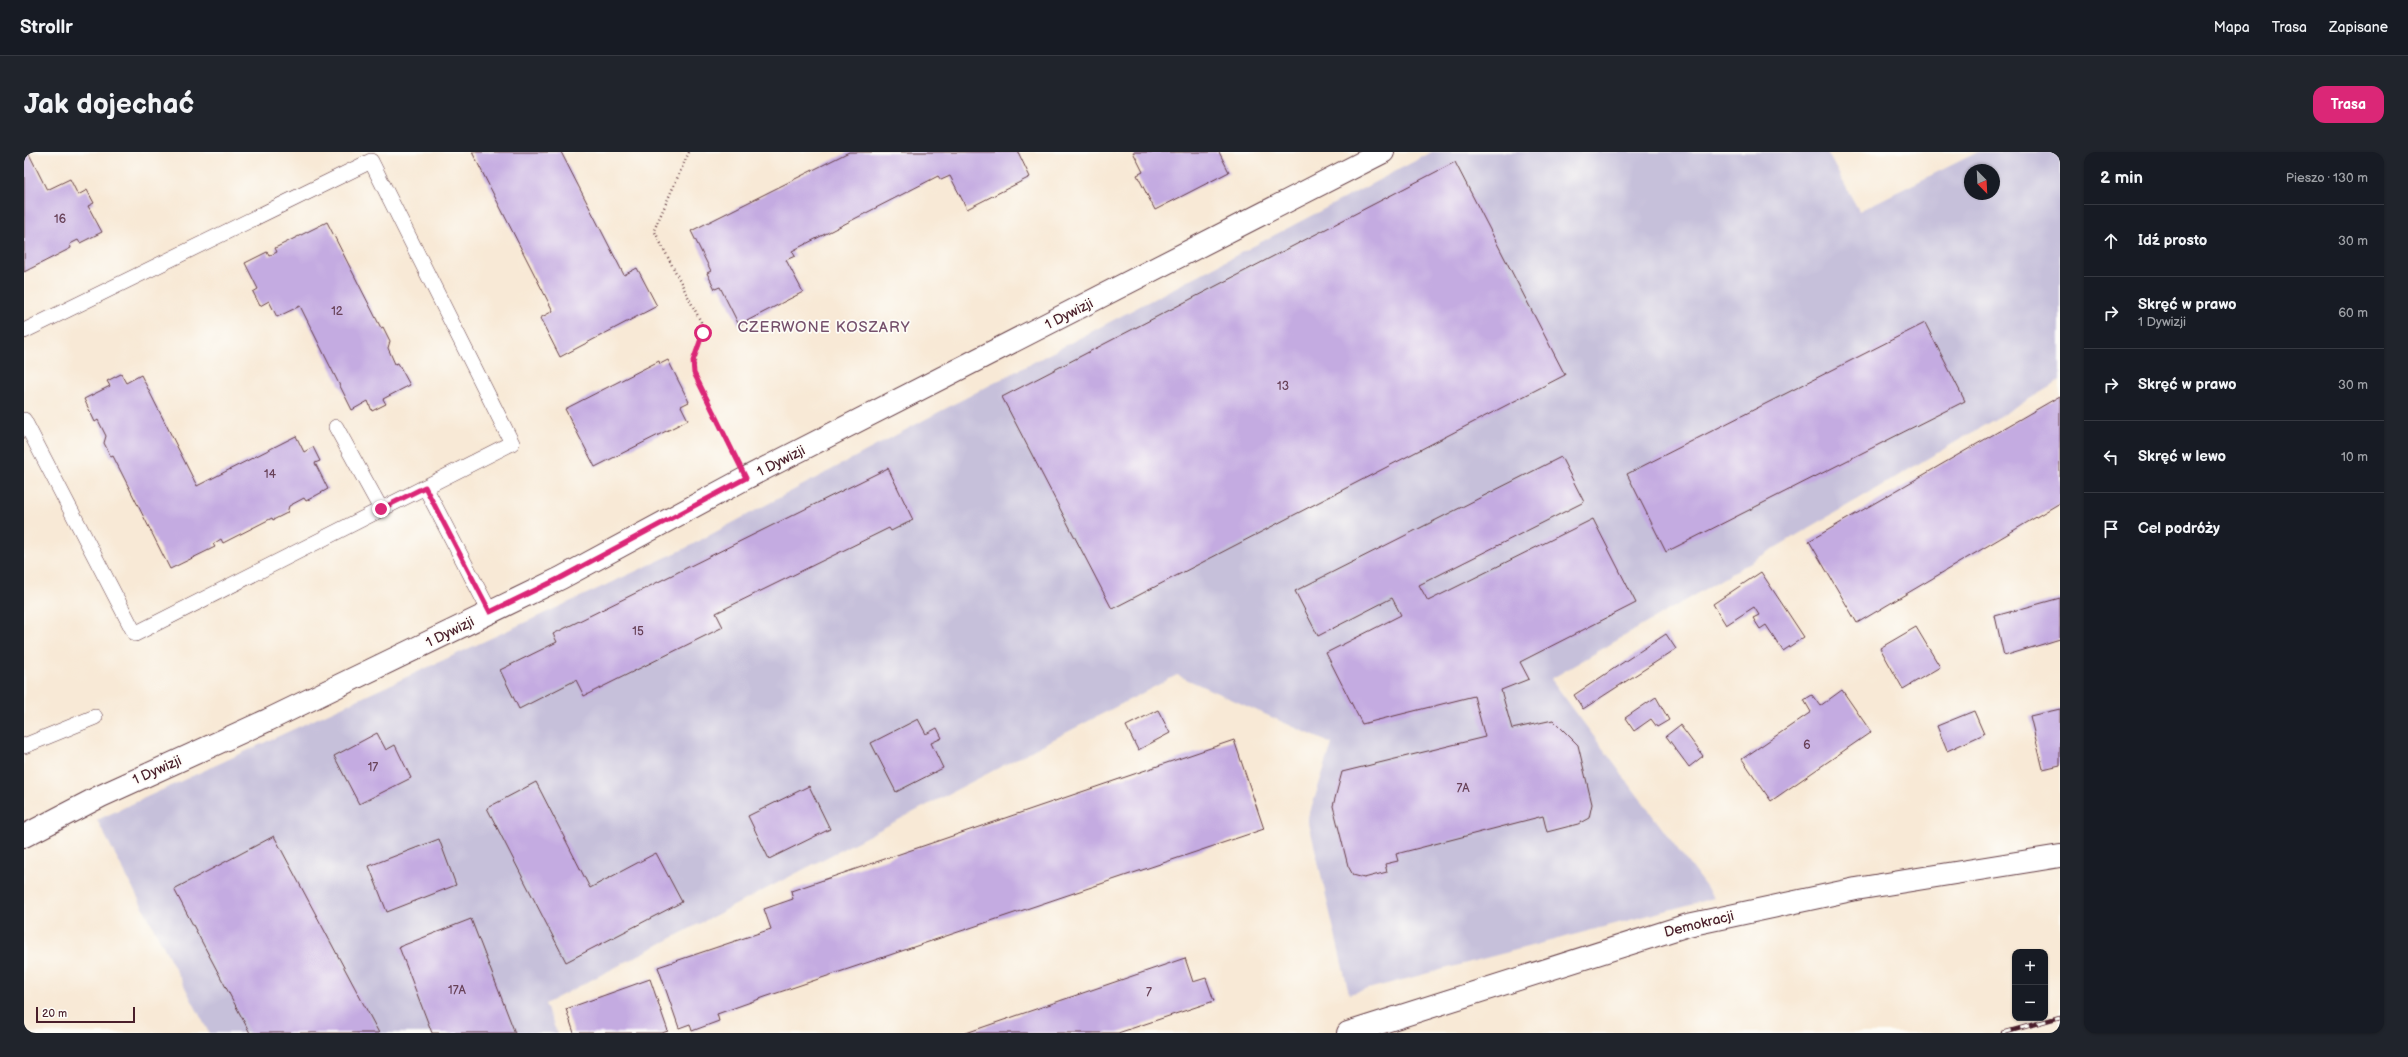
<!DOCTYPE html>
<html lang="pl">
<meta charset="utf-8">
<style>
body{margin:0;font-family:"Balsamiq Sans",sans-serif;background:#20242c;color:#f1f3f6}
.controls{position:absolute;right:12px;bottom:12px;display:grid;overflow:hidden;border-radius:8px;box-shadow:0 1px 3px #0004}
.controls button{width:36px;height:36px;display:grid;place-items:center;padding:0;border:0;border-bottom:1px solid #363941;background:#171b24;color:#f1f3f6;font:20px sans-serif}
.compass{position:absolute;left:1940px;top:12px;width:36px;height:36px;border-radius:50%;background:#171b24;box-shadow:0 1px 3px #0004;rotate:156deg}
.scale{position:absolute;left:12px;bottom:10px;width:99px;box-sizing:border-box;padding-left:4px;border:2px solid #4a1f2b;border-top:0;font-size:11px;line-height:14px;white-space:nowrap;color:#4a1f2b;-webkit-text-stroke:3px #fdfcf7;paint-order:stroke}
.stop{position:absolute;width:12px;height:12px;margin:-9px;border:3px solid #db2777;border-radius:50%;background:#fff}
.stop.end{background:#db2777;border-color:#fff;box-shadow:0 1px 4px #0008}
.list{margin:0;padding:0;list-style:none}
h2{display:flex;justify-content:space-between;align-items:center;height:52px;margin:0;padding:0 16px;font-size:17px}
h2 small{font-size:13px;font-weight:400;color:#9ea1a6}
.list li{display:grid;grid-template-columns:26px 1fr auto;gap:12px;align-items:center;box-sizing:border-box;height:72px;padding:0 16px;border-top:1px solid #363941}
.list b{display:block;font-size:15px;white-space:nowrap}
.list p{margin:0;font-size:13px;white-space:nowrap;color:#9ea1a6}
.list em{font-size:13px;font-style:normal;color:#9ea1a6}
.icon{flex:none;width:22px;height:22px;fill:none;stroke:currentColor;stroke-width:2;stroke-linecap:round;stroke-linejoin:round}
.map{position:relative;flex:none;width:2036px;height:881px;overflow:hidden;border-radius:12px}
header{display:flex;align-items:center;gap:24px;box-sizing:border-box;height:56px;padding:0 20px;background:#171b24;border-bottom:1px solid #363941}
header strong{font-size:19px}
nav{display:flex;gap:22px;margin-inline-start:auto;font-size:14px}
.intro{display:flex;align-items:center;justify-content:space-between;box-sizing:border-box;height:96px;padding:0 24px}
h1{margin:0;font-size:28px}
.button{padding:10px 18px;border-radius:12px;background:#db2777;color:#fff;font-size:14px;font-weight:700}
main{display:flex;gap:24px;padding:0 24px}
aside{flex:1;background:#171b24;border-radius:12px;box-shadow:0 1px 3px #0004}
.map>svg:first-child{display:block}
.industrial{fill:#c6c0da;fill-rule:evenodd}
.building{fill:#c4abe1}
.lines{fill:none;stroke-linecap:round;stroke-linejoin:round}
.lane-casing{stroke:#643d45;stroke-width:16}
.street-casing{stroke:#643d45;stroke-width:24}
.path{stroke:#643d45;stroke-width:2.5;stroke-dasharray:1 3;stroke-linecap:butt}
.lane{stroke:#fff;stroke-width:15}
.street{stroke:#fff;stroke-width:22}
.rail-casing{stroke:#4a1f2b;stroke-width:4.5}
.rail{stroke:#fdfcf7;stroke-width:3;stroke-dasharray:9;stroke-linecap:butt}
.route{stroke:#db2777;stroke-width:5}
.labels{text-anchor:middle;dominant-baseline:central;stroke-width:3.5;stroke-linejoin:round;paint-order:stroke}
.number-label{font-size:12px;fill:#684258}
.street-label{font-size:14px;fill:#4a1f2b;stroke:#fdfcf7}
.neighbourhood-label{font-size:15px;letter-spacing:1px;fill:#75506b;stroke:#fdfcf7}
</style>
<header>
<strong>Strollr</strong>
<nav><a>Mapa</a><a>Trasa</a><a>Zapisane</a></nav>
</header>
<div class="intro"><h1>Jak dojechać</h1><a class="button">Trasa</a></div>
<main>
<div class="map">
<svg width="2036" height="881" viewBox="0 0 2036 881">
<rect width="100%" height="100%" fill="#fdfcf7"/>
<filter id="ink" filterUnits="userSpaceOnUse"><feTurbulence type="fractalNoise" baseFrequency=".025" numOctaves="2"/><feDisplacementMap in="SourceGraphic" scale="8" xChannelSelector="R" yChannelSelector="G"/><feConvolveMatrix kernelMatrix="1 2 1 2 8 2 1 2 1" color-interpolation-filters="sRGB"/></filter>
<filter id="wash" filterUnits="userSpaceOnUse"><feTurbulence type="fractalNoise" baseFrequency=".012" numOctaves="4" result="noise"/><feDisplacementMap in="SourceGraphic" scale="16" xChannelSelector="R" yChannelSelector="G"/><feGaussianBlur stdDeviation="0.9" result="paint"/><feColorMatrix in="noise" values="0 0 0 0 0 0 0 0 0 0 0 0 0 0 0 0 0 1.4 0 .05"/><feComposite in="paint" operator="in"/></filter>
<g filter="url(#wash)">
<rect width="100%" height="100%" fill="#f8e9d6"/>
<path class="industrial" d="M 1408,0 L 1803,0 L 1835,59 L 1954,0 L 2036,0 L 2036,229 L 1527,527 L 1690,746 L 1325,842 L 1284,667 L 1308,592 L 1153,523 L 521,852 L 533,881 L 185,881 L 73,668 L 660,397 L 913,261 ZM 1946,18 L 1970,18 L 1970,42 L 1946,42 Z"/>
<g id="blocks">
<path class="building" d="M 0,0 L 4,0 L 23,38 L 46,27 L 54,43 L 63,38 L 70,51 L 64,54 L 78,80 L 56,91 L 54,88 L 46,92 L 47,96 L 0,120 Z
M 448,0 L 537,0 L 600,123 L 613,116 L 633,154 L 536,205 L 516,166 L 529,159 Z
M 825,0 L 994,0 L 1006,25 L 943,57 L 926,24 L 917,28 L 914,24 L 768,99 L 771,104 L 762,108 L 779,140 L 715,173 L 696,135 L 691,137 L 683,121 L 687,119 L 667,79 Z
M 1109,0 L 1195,0 L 1205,20 L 1131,58 L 1113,23 L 1119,20 Z
M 1431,10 L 1541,223 L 1088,457 L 978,245 Z
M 303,70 L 357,176 L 359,175 L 366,189 L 364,196 L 371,212 L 374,211 L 386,233 L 359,247 L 362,252 L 348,259 L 344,249 L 328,258 L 276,154 L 253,165 L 245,149 L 236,154 L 229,140 L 234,137 L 221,111 L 243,100 L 245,104 L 253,100 L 251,96 Z
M 1901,171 L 1941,249 L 1642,400 L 1603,322 Z
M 644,208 L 665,250 L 657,254 L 664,268 L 571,315 L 541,257 L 635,209 L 636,212 Z
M 97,222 L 102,231 L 117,223 L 173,334 L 272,284 L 280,300 L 289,295 L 296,309 L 291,311 L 304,337 L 282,349 L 280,346 L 265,354 L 263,361 L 249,368 L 248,366 L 199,391 L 197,387 L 189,392 L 191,395 L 146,417 L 89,304 L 87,305 L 80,291 L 82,284 L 74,268 L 71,270 L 60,247 L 86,234 L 83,229 Z
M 2036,244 L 2036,351 L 1833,471 L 1785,389 Z
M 1537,305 L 1560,350 L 1395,433 L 1404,449 L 1569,367 L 1612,451 L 1496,510 L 1505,527 L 1477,538 L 1488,577 L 1529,568 L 1554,593 L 1568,652 L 1565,666 L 1554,672 L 1523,680 L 1519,664 L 1372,702 L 1374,709 L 1361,712 L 1363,720 L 1340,726 L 1329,723 L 1324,714 L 1309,654 L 1318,620 L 1461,585 L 1450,544 L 1338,572 L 1302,501 L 1377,463 L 1368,446 L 1294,484 L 1271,439 Z
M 864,316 L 889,368 L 867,379 L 865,376 L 692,461 L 699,475 L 560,544 L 552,528 L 495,557 L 476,518 L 533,490 L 529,482 Z
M 1737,420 L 1780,485 L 1759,499 L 1742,473 L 1736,477 L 1729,466 L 1735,463 L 1730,455 L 1702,473 L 1689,452 Z
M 2036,446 L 2036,487 L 1980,504 L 1971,464 Z
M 1892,475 L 1916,515 L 1879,537 L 1856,496 Z
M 1642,482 L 1652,497 L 1559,557 L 1550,543 Z
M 1818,538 L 1847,580 L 1747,649 L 1718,607 L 1787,560 L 1780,548 L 1788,543 L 1796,554 Z
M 1632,545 L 1645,568 L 1633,575 L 1627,567 L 1610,579 L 1601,566 Z
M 2036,557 L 2036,613 L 2019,617 L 2006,564 Z
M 1134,558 L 1146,581 L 1114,598 L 1102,574 Z
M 1950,559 L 1960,582 L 1923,599 L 1913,574 Z
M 894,567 L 902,582 L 913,576 L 918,586 L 907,591 L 919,616 L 872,640 L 847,591 Z
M 1656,573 L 1679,604 L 1665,615 L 1642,584 Z
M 353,581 L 362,598 L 371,593 L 387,626 L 335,652 L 310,604 Z
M 1210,588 L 1240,677 L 741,845 L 693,862 L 695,869 L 668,879 L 666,872 L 655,876 L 634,815 L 747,777 L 740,757 L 769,747 L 767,739 Z
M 512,630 L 566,736 L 632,701 L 658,750 L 542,810 L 463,656 Z
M 785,634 L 806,677 L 745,707 L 724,664 Z
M 250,684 L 355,881 L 226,881 L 150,737 Z
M 415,687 L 432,733 L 363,760 L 345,714 Z
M 447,767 L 491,881 L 408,881 L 375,795 Z
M 1161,806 L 1169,830 L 1182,826 L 1190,849 L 1094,881 L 942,881 Z
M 626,827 L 644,879 L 638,881 L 550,881 L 542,857 Z"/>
</g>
</g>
<g filter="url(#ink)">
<use href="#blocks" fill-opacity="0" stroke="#643d45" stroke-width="1"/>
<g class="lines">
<g class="lane-casing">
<path id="lane" d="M 0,179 L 347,9 L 488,291 L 111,482 L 0,268
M 312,275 L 357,357
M 401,335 L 466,460
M 0,594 L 71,565"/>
</g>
<g class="street-casing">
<path id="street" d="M 0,684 L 77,644 L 244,568 L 537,426 L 722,326 L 1359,0
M 1324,881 L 1664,773 L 1832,737 L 2036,704"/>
</g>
<path class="path" d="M 665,0 L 630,78 L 677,170 C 680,188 669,203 670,221 L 709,300"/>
<use href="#lane" class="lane"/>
<use href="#street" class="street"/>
<g class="rail-casing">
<path id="rail" d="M 1979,881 L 2036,865"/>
</g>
<use href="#rail" class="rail"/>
</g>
</g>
<g class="lines" filter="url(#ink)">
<path class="route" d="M 357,357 L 401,335 L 466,460 L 536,426 L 722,326 L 670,221 L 669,209 L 679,181"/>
</g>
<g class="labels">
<g class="number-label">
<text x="36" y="67">16</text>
<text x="313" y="159">12</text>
<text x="1259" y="234">13</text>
<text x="246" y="322">14</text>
<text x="614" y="479">15</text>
<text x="1783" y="593">6</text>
<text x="349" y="615">17</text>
<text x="1439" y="636">7A</text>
<text x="433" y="838">17A</text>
<text x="1125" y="840">7</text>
</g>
<g class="street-label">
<text transform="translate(1045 162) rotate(-27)">1 Dywizji</text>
<text transform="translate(757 309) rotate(-27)">1 Dywizji</text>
<text transform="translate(426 480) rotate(-26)">1 Dywizji</text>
<text transform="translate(133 618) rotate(-24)">1 Dywizji</text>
<text transform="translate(1675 772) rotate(-14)">Demokracji</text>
</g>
<g class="neighbourhood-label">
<text x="800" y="175">CZERWONE KOSZARY</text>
</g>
</g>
</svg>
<div class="controls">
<button>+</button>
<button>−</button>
</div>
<svg class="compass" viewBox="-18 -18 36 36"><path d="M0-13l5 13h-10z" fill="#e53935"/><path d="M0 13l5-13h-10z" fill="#9ea1a6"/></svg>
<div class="scale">20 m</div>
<div class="stop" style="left:679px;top:181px"></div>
<div class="stop end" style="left:357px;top:357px"></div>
</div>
<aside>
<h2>2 min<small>Pieszo · 130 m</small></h2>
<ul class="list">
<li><svg class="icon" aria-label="ahead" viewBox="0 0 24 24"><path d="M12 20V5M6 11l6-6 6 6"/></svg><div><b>Idź prosto</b></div><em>30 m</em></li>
<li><svg class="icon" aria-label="right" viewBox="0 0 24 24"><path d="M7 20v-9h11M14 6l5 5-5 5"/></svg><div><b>Skręć w prawo</b><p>1 Dywizji</p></div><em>60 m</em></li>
<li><svg class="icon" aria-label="right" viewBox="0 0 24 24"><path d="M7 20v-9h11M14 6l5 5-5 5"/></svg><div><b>Skręć w prawo</b></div><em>30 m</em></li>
<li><svg class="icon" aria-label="left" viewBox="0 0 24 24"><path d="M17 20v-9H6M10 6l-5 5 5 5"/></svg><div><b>Skręć w lewo</b></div><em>10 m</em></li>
<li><svg class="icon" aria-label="arrive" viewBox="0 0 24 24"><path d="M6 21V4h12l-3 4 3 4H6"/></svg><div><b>Cel podróży</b></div></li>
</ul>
</aside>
</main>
